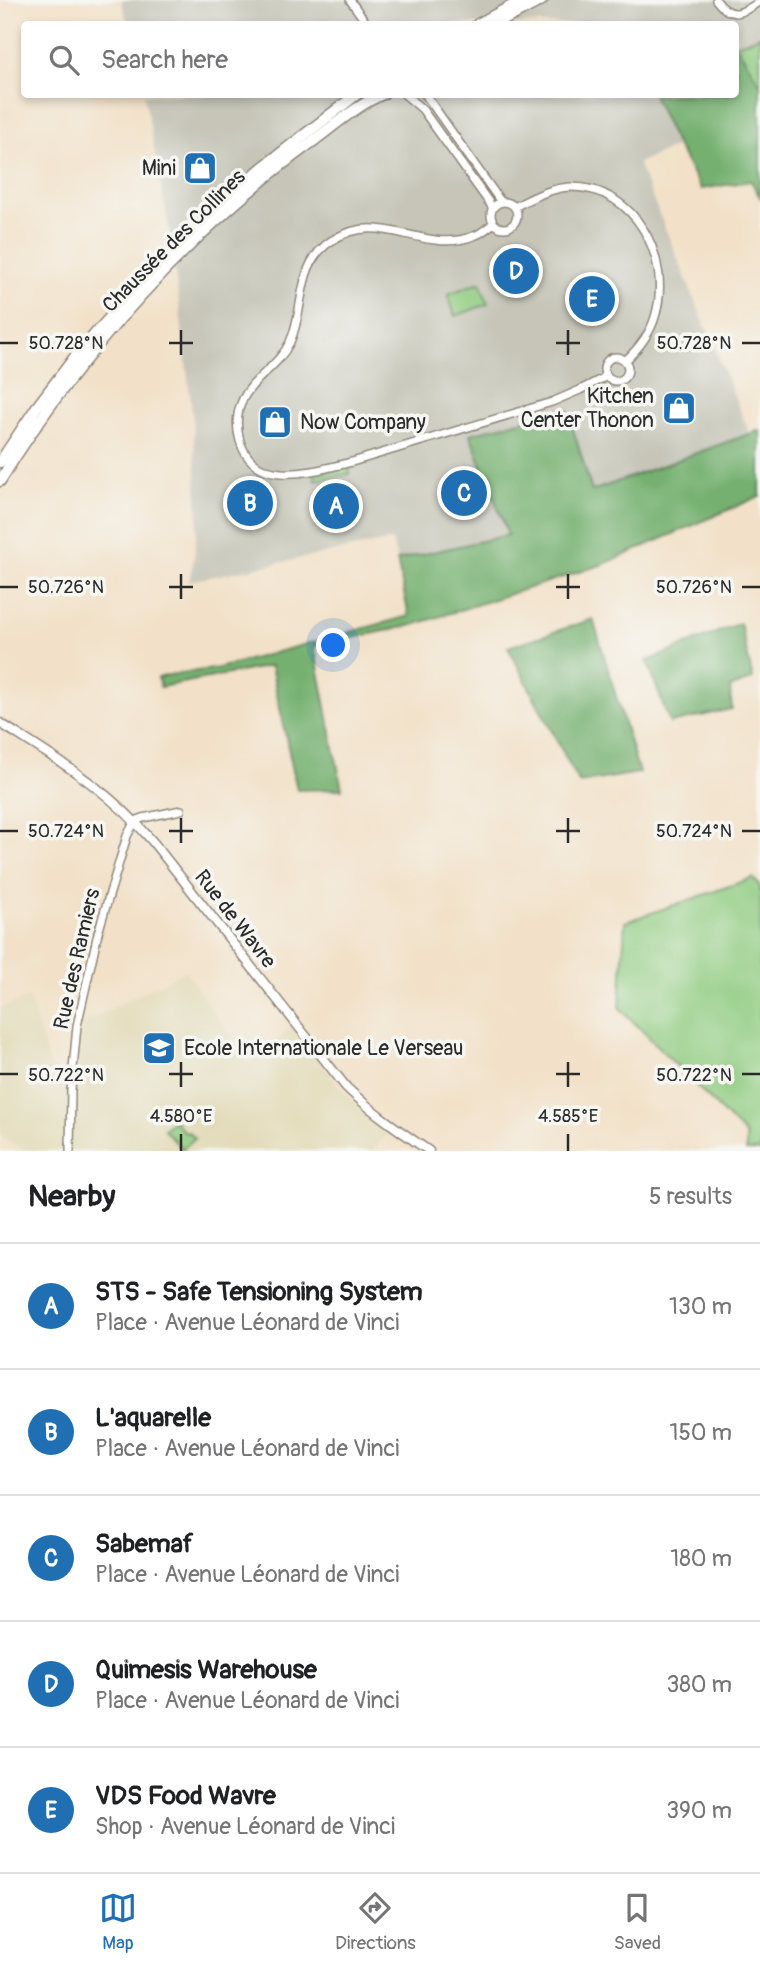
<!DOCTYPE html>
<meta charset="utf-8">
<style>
body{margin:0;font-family:Pangolin,sans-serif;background:#f6f6f6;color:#202124}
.you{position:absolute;left:334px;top:646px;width:24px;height:24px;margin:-18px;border:5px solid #fff;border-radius:50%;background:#1a73e8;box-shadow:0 0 0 10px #1a73e833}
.badge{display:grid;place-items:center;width:46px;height:46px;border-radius:50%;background:#1f6fb2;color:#fff;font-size:23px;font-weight:700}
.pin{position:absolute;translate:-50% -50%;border:4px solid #fff;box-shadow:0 2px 7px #0006}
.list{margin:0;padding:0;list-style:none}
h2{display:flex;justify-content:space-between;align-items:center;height:91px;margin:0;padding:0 28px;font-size:30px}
h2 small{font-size:23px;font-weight:400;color:#757577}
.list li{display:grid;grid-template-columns:46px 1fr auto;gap:21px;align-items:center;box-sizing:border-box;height:126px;padding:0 28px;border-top:2px solid #e0e0e0}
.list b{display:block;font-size:26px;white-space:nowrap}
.list p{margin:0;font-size:23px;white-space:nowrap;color:#757577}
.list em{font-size:23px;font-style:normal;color:#757577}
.icon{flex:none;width:38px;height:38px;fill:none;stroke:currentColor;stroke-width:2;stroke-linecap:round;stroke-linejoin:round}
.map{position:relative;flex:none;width:760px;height:1151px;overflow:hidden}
.search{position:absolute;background:#fff;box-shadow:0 4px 10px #0003;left:21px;right:21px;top:21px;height:77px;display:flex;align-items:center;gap:18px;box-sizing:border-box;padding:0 24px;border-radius:7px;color:#757577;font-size:26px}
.sheet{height:721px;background:#fff}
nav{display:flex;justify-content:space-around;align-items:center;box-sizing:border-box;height:98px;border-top:2px solid #e0e0e0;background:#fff;font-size:19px;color:#757577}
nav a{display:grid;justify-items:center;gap:4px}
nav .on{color:#1f6fb2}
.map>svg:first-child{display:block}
.built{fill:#e3dbba}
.industrial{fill:#c6c5b8}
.green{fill:#90cc81;stroke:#5e7c56;stroke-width:2}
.forest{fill:#74b06f;stroke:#506e4d;stroke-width:2}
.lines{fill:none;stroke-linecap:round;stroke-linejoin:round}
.minor-casing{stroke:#8e867a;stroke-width:10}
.tertiary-casing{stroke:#8e867a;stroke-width:11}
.secondary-casing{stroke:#8e867a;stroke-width:13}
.minor{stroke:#fff;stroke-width:7}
.tertiary{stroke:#fff;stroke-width:8}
.secondary{stroke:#fff;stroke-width:10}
.ticks{fill:none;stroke:#2b2b2b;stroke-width:2.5}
.labels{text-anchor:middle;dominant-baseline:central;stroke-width:7;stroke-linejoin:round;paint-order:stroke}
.poi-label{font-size:21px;fill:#2b2b2b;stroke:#f6f6f2;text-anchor:end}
.street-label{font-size:21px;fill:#2b2b2b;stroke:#f6f6f2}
.ticks-label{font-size:18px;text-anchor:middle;fill:#2b2b2b;stroke:#f6f6f2;stroke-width:7;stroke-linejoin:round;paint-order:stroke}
</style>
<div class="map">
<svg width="760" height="1151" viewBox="0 0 760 1151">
<rect width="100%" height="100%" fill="#f6f6f2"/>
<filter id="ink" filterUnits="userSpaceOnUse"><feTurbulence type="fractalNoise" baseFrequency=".0143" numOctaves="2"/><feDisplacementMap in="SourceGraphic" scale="14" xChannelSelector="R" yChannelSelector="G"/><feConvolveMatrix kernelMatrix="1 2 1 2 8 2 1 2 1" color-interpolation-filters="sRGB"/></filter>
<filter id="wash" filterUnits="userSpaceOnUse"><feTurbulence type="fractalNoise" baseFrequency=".00686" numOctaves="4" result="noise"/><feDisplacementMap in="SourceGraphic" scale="28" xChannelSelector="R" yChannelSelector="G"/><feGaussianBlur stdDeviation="1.57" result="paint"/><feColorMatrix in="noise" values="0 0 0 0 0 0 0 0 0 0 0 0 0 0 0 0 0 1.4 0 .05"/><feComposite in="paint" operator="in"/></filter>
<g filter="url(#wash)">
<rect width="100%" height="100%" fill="#f2e1c8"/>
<path class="built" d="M 185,971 L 250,1064 L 291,1028 L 352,1101 L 389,1131 L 372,1151 L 27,1151 L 0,1136 L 0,1008 L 29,998 L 50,1066 L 64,1074 L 75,1076 L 83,1023 Z"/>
<path class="industrial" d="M 121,0 L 760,0 L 760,36 L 736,46 L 736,24 L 128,24 Z
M 144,95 L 653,95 L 677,146 L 638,163 L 750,434 L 592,491 L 471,434 L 508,536 L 397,560 L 392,540 L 189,581 L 194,557 L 198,520 L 193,419 L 171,239 Z"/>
<path class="green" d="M 760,36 L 760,84 L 736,45 Z
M 480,282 L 488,304 L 455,316 L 448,294 Z
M 348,467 L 350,470 L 350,474 L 315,480 L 315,474 Z
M 753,878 L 760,886 L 760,1151 L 746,1151 L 746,1136 L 620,1008 L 625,922 Z
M 174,1120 L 185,1133 L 188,1132 L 195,1138 L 182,1149 L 164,1129 Z"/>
<path class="forest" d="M 736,45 L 760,84 L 760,197 L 751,181 L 701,189 L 677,146 L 653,95 L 736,94 Z
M 567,409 L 592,491 L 760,430 L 760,496 L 604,564 L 413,625 L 314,646 L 342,789 L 297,790 L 271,666 L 160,687 L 158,678 L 169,675 L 219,668 L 409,616 L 397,560 L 508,535 L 470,434 Z
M 593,619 L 639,773 L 579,783 L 508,647 Z
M 740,623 L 753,679 L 730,688 L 732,709 L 670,723 L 647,661 Z"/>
</g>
<g filter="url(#ink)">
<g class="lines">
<g class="minor-casing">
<path id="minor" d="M 350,0 L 367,24
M 716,0 C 731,20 742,14 760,1
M 404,94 L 422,109 L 493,208
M 425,94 L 501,202
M491 215a13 13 0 1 1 26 0a13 13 0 1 1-26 0Z
M 514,207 C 532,198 550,188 570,187 C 635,186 673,259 655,317 C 650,334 638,349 625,361
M 494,223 C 488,227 482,233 476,235 C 424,257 382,207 331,241 C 295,265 306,307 290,342 C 278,367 253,378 243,399 C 236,413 236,427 240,441 C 255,491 316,470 352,462 L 552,402 L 580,390 L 607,376
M604 369a12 12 0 1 1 24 0a12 12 0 1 1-24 0Z
M 70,1151 L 71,1090 L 77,1026 L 98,933 L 127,836 L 135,821 L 143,818 L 181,810"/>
</g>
<g class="tertiary-casing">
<path id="tertiary" d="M 0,723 C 56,759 109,789 153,842 L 346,1087 C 372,1112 400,1131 429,1151"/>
</g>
<g class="secondary-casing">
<path id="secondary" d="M 478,24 L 523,0
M 496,24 L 542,0
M 0,462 L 36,408 L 78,353 L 155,267 L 221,203 L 262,168 L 357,94
M 0,481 C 78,353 191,230 312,142 C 335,125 357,105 383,94"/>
</g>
<use href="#minor" class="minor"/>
<use href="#tertiary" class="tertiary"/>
<use href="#secondary" class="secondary"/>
</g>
</g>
<path class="ticks" d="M 181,330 L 181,355M 568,330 L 568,355M 0,343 L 18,343M 169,343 L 193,343M 556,343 L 580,343M 742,343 L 760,343M 181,574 L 181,599M 568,574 L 568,599M 0,587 L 18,587M 169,587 L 193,587M 556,587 L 580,587M 742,587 L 760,587M 181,818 L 181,843M 568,818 L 568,843M 0,831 L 18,831M 169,831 L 193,831M 556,831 L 580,831M 742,831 L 760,831M 181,1062 L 181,1087M 568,1062 L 568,1087M 0,1074 L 18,1074M 169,1074 L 193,1074M 556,1074 L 580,1074M 742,1074 L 760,1074M 181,1134 L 181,1151M 568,1134 L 568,1151"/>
<defs>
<g id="shop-square" transform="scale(1.75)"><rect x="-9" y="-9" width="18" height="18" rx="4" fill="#1f6fb2" stroke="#f6f6f2"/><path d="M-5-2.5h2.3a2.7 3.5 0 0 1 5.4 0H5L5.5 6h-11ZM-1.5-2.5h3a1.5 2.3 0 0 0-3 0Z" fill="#fff"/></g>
<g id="school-square" transform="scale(1.75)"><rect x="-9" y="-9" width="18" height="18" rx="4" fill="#1f6fb2" stroke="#f6f6f2"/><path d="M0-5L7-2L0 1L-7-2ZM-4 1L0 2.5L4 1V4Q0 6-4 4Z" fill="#fff"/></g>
</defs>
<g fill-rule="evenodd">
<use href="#shop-square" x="200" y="168"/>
<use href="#shop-square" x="679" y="408"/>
<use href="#shop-square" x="275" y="422"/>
<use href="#school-square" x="159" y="1048"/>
</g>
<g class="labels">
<g class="poi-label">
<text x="176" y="168">Mini</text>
<text x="654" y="396">Kitchen<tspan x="654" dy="24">Center Thonon</tspan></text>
<text x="300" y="422" text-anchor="start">Now Company</text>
<text x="184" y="1048" text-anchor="start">Ecole Internationale Le Verseau</text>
</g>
<g class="street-label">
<text transform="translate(174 241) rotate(-45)">Chaussée des Collines</text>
<text transform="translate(235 919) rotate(52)">Rue de Wavre</text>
<text transform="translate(77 959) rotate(-77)">Rue des Ramiers</text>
</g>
</g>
<g class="ticks-label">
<text x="66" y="349">50.728°N</text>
<text x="694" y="349">50.728°N</text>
<text x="66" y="593">50.726°N</text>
<text x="694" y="593">50.726°N</text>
<text x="66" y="837">50.724°N</text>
<text x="694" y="837">50.724°N</text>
<text x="66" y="1081">50.722°N</text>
<text x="694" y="1081">50.722°N</text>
<text x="181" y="1122">4.580°E</text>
<text x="568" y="1122">4.585°E</text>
</g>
</svg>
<div class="you"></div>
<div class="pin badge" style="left:336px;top:506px">A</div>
<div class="pin badge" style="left:250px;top:503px">B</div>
<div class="pin badge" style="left:464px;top:493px">C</div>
<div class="pin badge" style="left:516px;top:271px">D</div>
<div class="pin badge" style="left:592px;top:299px">E</div>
<div class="search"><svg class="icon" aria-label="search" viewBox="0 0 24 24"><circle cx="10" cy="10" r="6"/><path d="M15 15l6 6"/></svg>Search here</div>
</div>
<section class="sheet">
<h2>Nearby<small>5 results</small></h2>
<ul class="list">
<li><span class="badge">A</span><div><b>STS - Safe Tensioning System</b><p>Place · Avenue Léonard de Vinci</p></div><em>130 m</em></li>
<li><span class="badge">B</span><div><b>L'aquarelle</b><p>Place · Avenue Léonard de Vinci</p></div><em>150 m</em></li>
<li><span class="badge">C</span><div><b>Sabemaf</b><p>Place · Avenue Léonard de Vinci</p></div><em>180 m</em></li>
<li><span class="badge">D</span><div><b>Quimesis Warehouse</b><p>Place · Avenue Léonard de Vinci</p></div><em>380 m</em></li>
<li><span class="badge">E</span><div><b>VDS Food Wavre</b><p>Shop · Avenue Léonard de Vinci</p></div><em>390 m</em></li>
</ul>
</section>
<nav>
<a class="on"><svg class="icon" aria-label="map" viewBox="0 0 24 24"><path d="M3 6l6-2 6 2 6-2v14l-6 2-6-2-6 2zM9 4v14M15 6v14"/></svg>Map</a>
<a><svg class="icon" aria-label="directions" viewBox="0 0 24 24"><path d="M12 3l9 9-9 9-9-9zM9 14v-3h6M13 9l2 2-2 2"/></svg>Directions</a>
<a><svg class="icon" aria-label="saved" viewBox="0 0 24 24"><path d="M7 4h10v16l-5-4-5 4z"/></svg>Saved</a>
</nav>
